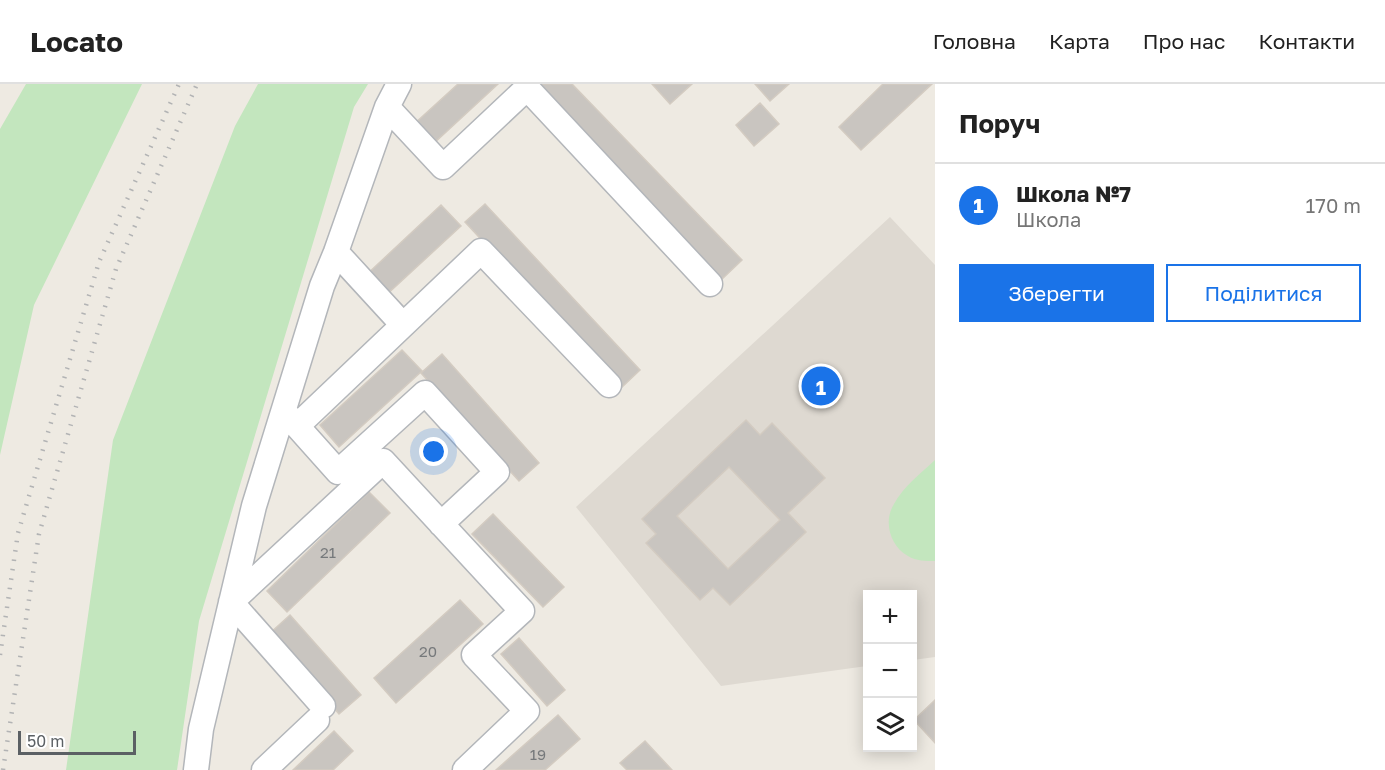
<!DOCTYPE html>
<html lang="uk">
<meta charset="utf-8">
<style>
body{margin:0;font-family:"Golos Text",sans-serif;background:#f6f6f6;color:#222}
.controls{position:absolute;right:18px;bottom:18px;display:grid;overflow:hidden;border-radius:0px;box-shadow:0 3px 15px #0003}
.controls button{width:54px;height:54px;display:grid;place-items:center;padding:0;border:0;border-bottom:2px solid #e0e0e0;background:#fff;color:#222;font:30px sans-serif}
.scale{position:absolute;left:18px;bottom:15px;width:118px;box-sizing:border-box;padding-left:6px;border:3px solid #5b6064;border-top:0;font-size:16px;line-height:21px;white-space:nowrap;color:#5b6064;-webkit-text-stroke:4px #fff;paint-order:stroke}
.you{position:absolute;left:434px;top:368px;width:21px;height:21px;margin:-15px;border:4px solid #fff;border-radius:50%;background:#1a73e8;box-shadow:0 0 0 9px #1a73e833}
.badge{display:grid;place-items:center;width:39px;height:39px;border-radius:50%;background:#1a73e8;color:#fff;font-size:20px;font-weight:700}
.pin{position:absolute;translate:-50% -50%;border:3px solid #fff;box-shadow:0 2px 6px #0006}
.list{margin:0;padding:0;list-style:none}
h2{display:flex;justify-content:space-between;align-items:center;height:78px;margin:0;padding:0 24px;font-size:26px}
h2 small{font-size:20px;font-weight:400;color:#767676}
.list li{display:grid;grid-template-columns:39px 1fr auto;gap:18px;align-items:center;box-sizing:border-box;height:84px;padding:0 24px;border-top:2px solid #e0e0e0}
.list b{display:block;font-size:22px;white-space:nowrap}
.list p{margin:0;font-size:20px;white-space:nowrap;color:#767676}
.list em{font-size:20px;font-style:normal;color:#767676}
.actions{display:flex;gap:12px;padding:18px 24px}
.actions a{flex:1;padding:14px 0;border:2px solid #1a73e8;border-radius:0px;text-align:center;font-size:21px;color:#1a73e8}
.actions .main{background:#1a73e8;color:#fff}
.icon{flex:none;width:33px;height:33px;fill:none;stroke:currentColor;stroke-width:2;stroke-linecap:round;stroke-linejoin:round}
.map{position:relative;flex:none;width:935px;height:686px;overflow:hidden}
header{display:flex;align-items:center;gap:36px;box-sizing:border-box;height:84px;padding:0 30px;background:#fff;border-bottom:2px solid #e0e0e0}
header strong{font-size:28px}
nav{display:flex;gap:33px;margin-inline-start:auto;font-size:21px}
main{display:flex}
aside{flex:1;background:#fff}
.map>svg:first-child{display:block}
.education{fill:#ded9d1}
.green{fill:#c3e6be}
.building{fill:#c9c5c0;stroke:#d3cbc1;stroke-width:1.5;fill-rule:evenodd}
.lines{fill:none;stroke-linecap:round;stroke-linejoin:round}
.minor-casing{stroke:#b3b6ba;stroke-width:27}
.minor{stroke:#fff;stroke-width:24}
.rail{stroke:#b2b3b4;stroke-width:4.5;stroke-dasharray:1.5 8;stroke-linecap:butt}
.labels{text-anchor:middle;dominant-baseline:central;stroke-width:5;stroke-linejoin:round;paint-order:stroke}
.number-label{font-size:15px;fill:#76797b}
</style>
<header>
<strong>Locato</strong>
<nav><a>Головна</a><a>Карта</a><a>Про нас</a><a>Контакти</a></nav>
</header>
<main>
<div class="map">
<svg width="935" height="686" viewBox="0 0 935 686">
<rect width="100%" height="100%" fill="#eeeae2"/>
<path class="education" d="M 890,133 L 935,181 L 935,573 L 913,576 L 912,511 L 868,511 L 867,582 L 721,602 L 576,423 Z"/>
<path class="green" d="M 26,0 L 142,0 L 34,221 L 0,371 L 0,45 Z
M 258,0 L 368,0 L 354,23 L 199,537 L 177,686 L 66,686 L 113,356 L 235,42 Z
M 935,376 L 935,477 C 926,477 916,477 908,472 C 890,462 883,437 894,420 C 903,403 921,389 935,376 Z"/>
<path class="building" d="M 458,0 L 498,0 L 432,61 L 413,41 Z
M 530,0 L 572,0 L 742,176 L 720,197 Z
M 652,0 L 692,0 L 670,20 Z
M 755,0 L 789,0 L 770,17 Z
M 883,0 L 932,0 L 861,66 L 839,43 Z
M 760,19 L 779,40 L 754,62 L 736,41 Z
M 485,120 L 640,286 L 620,305 L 465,138 Z
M 441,121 L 461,142 L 383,214 L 363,194 Z
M 402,266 L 422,287 L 339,363 L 320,341 Z
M 442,270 L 539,379 L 519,397 L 421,289 Z
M 746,336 L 760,351 L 772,339 L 825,394 L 788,429 L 806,448 L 730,521 L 713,504 L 700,516 L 646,459 L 656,450 L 642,435 ZM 729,383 L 780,436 L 728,485 L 677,432 Z
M 369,408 L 390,429 L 287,528 L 267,507 Z
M 493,430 L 564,503 L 543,523 L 472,450 Z
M 460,516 L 483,540 L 396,619 L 374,594 Z
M 290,531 L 361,611 L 339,630 L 269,550 Z
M 519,554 L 565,606 L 547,622 L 501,570 Z
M 935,616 L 935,659 L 914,636 Z
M 558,631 L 580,655 L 545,686 L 496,686 Z
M 334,647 L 353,667 L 333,686 L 293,686 Z
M 645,657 L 672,686 L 627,686 L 620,679 Z"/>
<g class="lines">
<g class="minor-casing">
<path id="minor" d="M 387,23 L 443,83 L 527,4 L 710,200
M 336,168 L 403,241
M 288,332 L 338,388 L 425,309 L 497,388 L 441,440
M 297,342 L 481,167 L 609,301
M 323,622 L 231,518 L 383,377 L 522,527 L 474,571 L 527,627 L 465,686
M 196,686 L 201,645 L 254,422 L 322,202 L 336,168 L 387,23 L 399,0
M 264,686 L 317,636"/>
</g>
<use href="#minor" class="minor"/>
<path class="rail" d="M 0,571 L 18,449 L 99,178 L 179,0
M 3,686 L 39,450 L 116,185 L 197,0"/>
</g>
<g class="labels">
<g class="number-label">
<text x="328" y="468">21</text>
<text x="428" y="567">20</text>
<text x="538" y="670">19</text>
</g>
</g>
</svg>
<div class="controls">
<button>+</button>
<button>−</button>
<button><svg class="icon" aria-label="layers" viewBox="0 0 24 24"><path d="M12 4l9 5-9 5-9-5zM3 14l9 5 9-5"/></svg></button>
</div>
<div class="scale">50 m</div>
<div class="you"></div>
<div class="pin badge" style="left:821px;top:302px">1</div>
</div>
<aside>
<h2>Поруч<small></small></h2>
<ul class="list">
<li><span class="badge">1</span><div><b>Школа №7</b><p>Школа</p></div><em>170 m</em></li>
</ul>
<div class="actions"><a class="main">Зберегти</a><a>Поділитися</a></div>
</aside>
</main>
